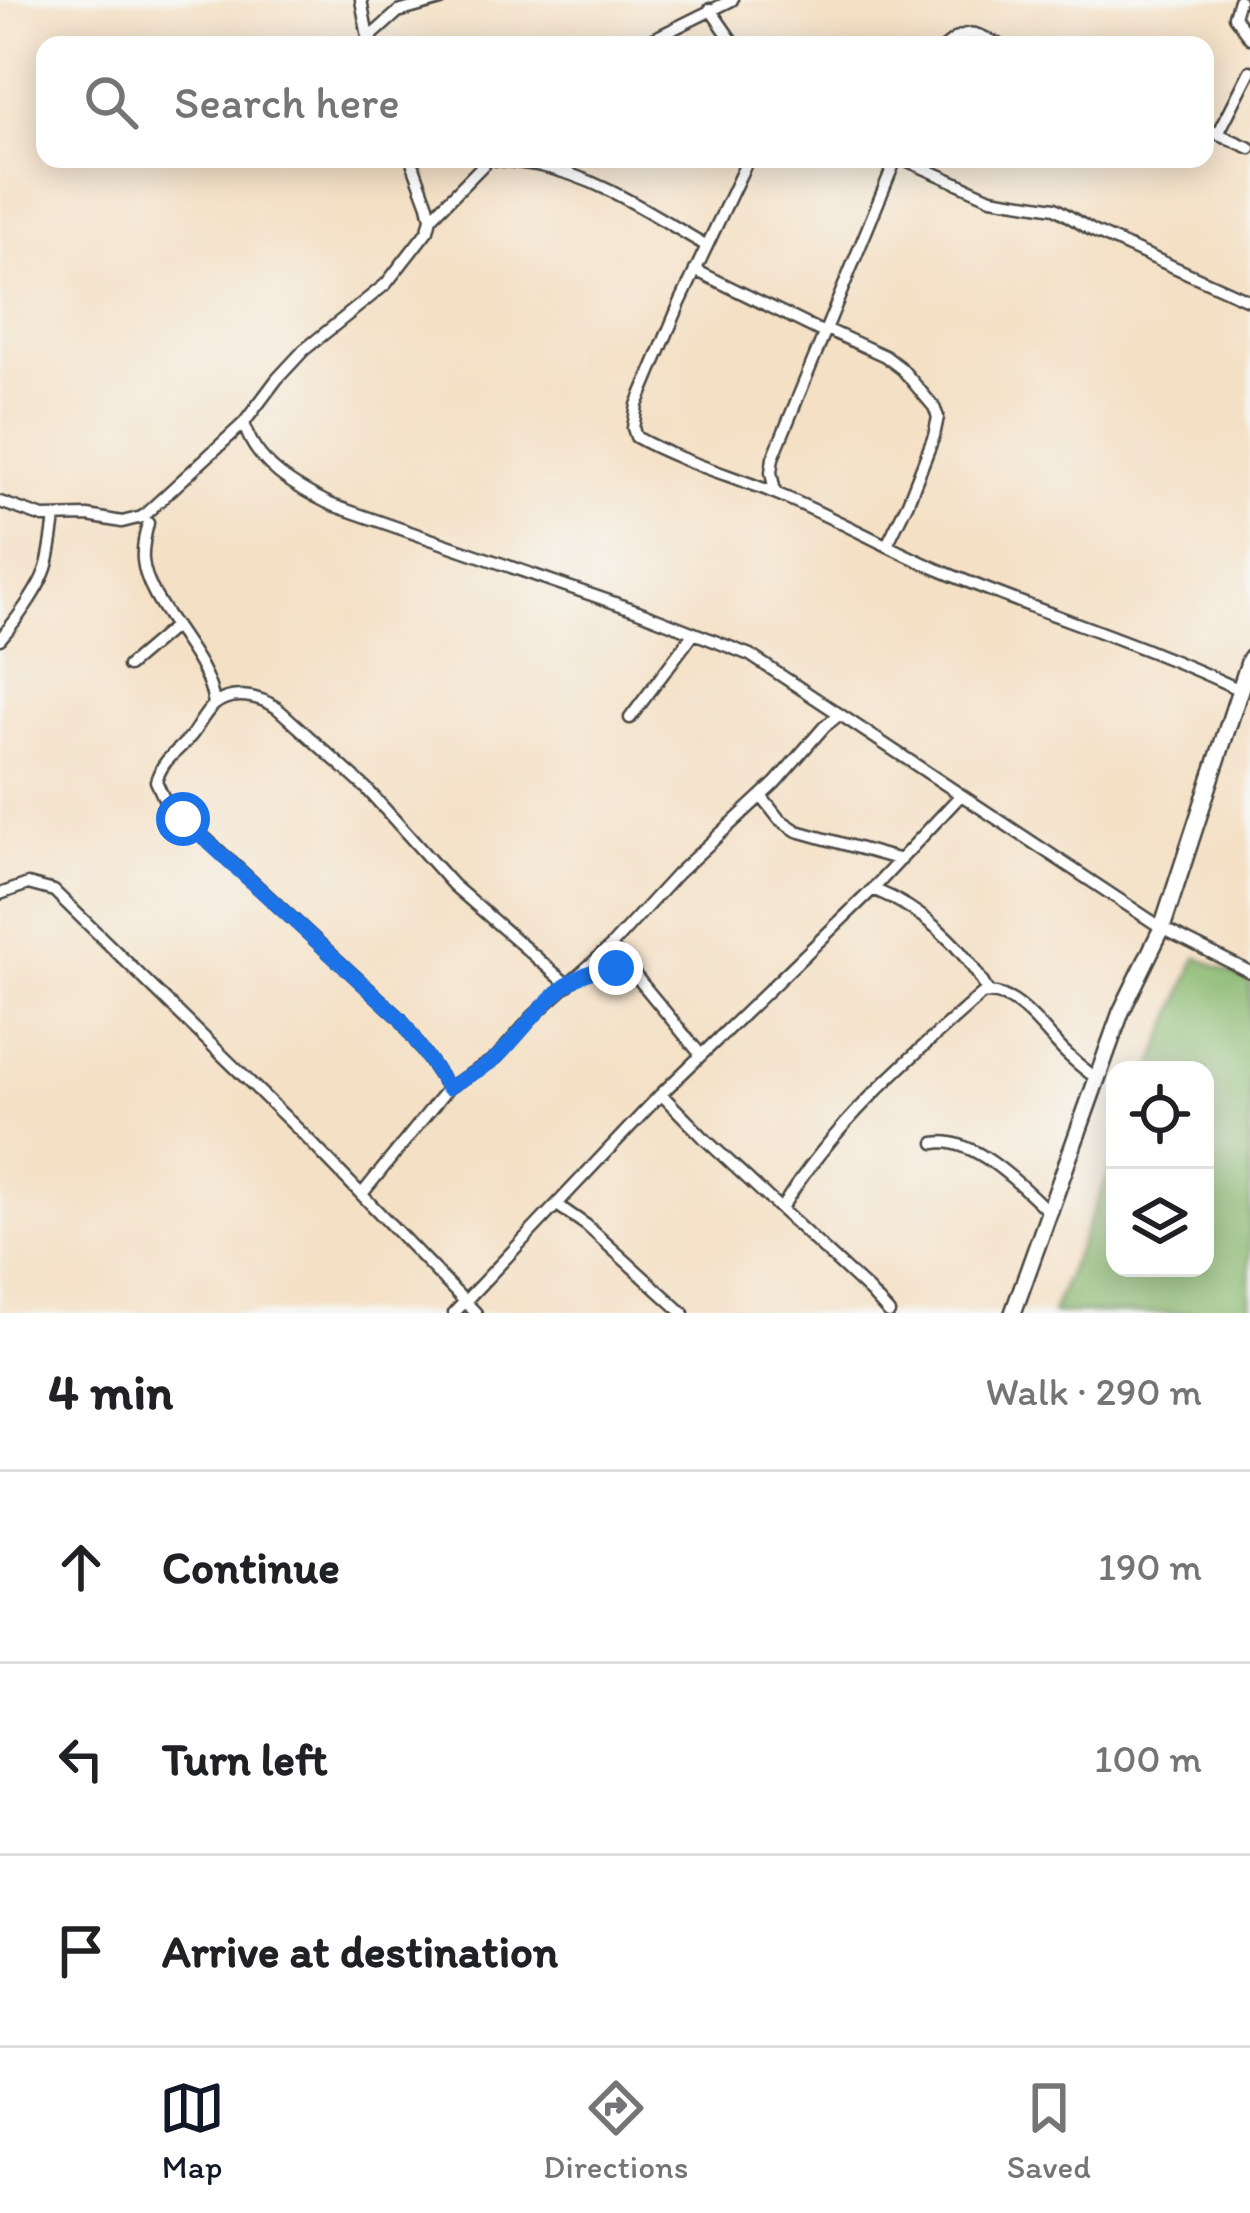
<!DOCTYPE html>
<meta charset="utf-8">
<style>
body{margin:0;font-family:Itim,sans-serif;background:#f2f2f2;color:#202124}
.controls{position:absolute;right:36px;bottom:36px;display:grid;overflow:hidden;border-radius:24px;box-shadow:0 6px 30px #0003}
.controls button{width:108px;height:108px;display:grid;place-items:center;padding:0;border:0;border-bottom:3px solid #e0e0e0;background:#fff;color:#202124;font:60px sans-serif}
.stop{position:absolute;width:36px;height:36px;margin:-27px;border:9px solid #1a73e8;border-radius:50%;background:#fff}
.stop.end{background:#1a73e8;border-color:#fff;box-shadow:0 3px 12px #0008}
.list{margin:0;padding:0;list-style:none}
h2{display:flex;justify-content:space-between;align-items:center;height:156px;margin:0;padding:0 48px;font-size:51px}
h2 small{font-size:39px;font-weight:400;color:#757577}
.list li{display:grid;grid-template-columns:78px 1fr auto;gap:36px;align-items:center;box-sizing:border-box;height:192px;padding:0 48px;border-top:3px solid #e0e0e0}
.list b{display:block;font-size:45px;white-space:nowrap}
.list em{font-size:39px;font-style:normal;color:#757577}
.icon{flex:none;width:66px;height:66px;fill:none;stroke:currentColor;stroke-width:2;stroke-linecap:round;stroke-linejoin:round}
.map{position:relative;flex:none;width:1250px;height:1313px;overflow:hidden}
.search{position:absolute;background:#fff;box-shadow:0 6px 30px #0003;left:36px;right:36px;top:36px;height:132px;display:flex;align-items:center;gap:30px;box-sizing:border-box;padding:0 42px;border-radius:24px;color:#757577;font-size:45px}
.sheet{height:732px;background:#fff}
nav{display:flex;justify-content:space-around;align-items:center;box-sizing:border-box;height:168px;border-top:3px solid #e0e0e0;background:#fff;font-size:33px;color:#757577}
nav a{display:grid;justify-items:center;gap:6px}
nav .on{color:#111827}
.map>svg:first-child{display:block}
.forest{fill:#8cba72;stroke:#5c724e;stroke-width:3}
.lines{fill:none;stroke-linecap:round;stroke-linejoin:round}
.street-casing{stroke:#494642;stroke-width:15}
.secondary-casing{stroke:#494642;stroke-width:20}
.street{stroke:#fff;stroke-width:10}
.secondary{stroke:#fff;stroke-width:15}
.route{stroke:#1a73e8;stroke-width:15}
</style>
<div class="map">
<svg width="1250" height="1313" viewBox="0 0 1250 1313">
<rect width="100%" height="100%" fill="#f6f6f2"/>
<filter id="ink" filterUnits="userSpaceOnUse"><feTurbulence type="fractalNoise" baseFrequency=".00833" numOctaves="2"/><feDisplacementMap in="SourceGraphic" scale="24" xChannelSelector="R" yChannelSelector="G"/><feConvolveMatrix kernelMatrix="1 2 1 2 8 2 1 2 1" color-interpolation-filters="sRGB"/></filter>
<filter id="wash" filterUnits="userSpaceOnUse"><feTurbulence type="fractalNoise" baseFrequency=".004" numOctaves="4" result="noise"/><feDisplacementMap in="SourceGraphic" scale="48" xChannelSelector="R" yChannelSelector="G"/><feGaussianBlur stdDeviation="2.7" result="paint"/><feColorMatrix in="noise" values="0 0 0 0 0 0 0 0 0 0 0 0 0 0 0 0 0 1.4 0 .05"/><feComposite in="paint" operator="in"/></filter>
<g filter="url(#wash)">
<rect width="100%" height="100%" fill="#f4e0c5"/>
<path class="forest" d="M 1197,957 L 1250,982 L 1250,1313 L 1052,1313 L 1115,1158 L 1115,1268 L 1205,1268 L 1205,1070 L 1151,1070 Z"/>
</g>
<g filter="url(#ink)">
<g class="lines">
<g class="street-casing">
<path id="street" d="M 361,0 L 369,42
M 1239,0 L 1234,16 L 1250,38
M 710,9 L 735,45
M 368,39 L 398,12 L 441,0
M 641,45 L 732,0
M 947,45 C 970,26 976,34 1000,45
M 1205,128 L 1250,148
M 1218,134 L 1250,71
M 411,159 L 428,205 L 431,218 L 428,230 L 386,284 L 304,350 L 277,379 L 244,423 C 254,464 297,488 332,505 L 638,611 L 750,655 L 1162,928 L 1250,972
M 489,159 C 505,161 521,162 536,165 C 599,177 653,215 707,246
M 748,159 L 680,303 L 637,405 L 633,428 L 636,437 C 679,461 727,474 772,492 C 829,514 883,546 939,570 C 1038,612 1141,643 1238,689
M 903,159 L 991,198 L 1055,208 L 1093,231 L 1250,301
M 431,218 L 489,159
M 695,270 L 824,333
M 826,329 L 885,356 L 902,369 L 934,407 L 938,417 L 934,436 L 908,502 L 887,545
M 775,492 L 771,472 L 773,458 L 896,159
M 0,502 L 43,517 L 88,516 L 122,522 L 142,517 L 244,423
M 148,523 C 145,535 142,547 143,560 C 147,606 208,654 214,704
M 0,639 C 15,622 41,587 47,565 C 51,550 53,533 55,517
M 128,666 L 175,626
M 630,718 L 693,634
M 761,796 L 779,819 L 797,831 L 901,860
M 873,889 C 922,909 963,945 988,992
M 0,894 L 28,884 L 54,891 L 305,1136 L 476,1313
M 611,946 L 701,1055
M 586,971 L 604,968 L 630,972
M 448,1088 L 400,1018 L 165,801 L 156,781 C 164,757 176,754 191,736 C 198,727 205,712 214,705 C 232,690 260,696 277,708 L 366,788 L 453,885 L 568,985
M 661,1094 L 707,1141 L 869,1291 L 889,1313
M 935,1143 C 973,1136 1022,1186 1048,1211
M 362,1194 L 448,1088 L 496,1058 L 533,1016 L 611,946 L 677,874 L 775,783 L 824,727 L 839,715
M 557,1205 L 586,1225 L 683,1313
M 781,1209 C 832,1125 909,1058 982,994 C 1017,987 1044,1033 1067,1054 C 1076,1063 1087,1071 1097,1079
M 454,1313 L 661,1094 L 871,891 L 960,796"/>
</g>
<g class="secondary-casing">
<path id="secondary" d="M 1013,1313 L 1121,1012 L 1162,928 L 1250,659"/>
</g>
<use href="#street" class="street"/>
<use href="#secondary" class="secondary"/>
</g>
</g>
<g class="lines" filter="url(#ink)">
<path class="route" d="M 183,819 L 400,1018 L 448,1088 C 464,1077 483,1070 497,1057 C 532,1024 562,967 616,968"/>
</g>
</svg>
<div class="controls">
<button><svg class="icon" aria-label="locate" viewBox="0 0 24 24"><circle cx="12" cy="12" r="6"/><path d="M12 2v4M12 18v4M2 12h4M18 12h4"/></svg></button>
<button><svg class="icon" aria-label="layers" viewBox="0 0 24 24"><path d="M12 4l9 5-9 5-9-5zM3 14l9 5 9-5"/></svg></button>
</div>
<div class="stop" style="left:183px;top:819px"></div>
<div class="stop end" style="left:616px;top:968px"></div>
<div class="search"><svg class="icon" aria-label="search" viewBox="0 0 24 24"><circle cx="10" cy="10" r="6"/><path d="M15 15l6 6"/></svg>Search here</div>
</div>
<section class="sheet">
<h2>4 min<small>Walk · 290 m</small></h2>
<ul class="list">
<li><svg class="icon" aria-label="ahead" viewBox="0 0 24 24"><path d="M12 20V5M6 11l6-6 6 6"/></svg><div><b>Continue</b></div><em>190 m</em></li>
<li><svg class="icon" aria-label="left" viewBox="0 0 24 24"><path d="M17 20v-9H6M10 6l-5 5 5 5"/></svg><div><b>Turn left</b></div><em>100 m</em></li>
<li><svg class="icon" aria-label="arrive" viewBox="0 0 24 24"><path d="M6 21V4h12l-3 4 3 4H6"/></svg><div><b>Arrive at destination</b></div></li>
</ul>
</section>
<nav>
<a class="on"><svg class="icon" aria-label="map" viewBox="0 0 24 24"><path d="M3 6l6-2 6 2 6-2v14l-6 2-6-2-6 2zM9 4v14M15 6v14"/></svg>Map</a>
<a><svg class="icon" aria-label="directions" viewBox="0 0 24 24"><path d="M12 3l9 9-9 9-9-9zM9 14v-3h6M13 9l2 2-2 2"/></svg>Directions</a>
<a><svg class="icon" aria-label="saved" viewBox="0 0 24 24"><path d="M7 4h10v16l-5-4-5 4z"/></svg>Saved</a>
</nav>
